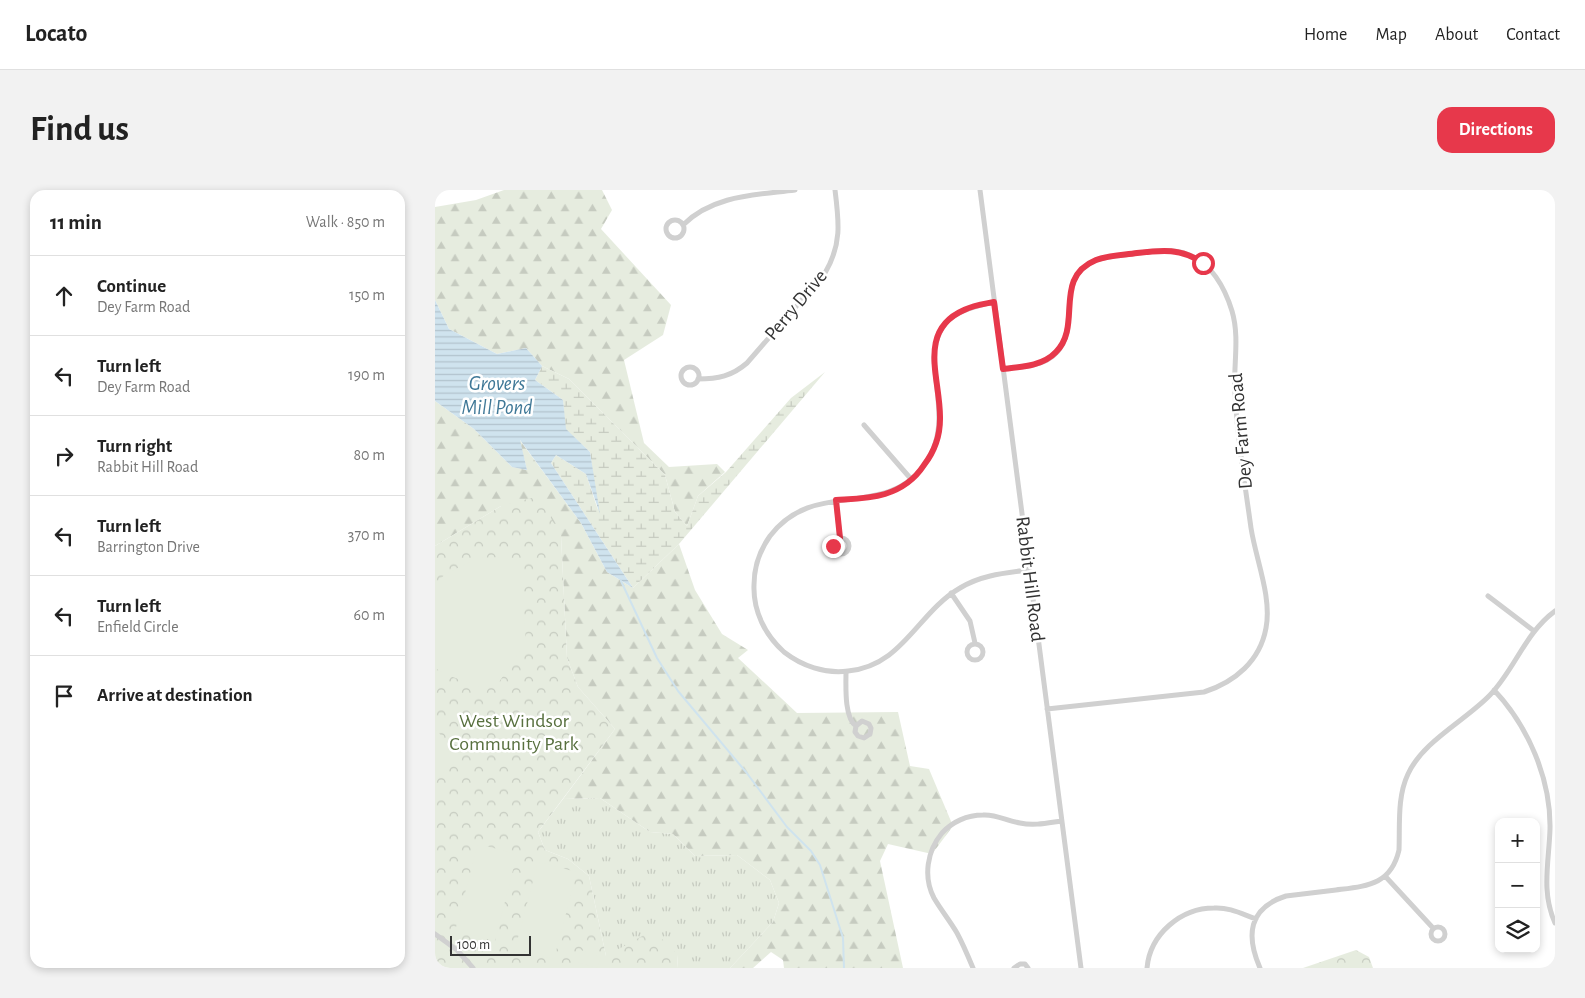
<!DOCTYPE html>
<meta charset="utf-8">
<style>
body{margin:0;font-family:"Alegreya Sans",sans-serif;background:#f2f2f2;color:#222}
.controls{position:absolute;right:15px;bottom:15px;display:grid;overflow:hidden;border-radius:10px;box-shadow:0 2px 8px #0003}
.controls button{width:45px;height:45px;display:grid;place-items:center;padding:0;border:0;border-bottom:1px solid #e0e0e0;background:#fff;color:#222;font:25px sans-serif}
.scale{position:absolute;left:15px;bottom:12px;width:81px;box-sizing:border-box;padding-left:5px;border:2px solid #333;border-top:0;font-size:14px;line-height:18px;white-space:nowrap;color:#333;-webkit-text-stroke:4px #fff;paint-order:stroke}
.stop{position:absolute;width:15px;height:15px;margin:-11px;border:4px solid #e7384b;border-radius:50%;background:#fff}
.stop.end{background:#e7384b;border-color:#fff;box-shadow:0 1px 5px #0008}
.list{margin:0;padding:0;list-style:none}
h2{display:flex;justify-content:space-between;align-items:center;height:65px;margin:0;padding:0 20px;font-size:21px}
h2 small{font-size:16px;font-weight:400;color:#767676}
.list li{display:grid;grid-template-columns:32px 1fr auto;gap:15px;align-items:center;box-sizing:border-box;height:80px;padding:0 20px;border-top:1px solid #e0e0e0}
.list b{display:block;font-size:19px;white-space:nowrap}
.list p{margin:0;font-size:16px;white-space:nowrap;color:#767676}
.list em{font-size:16px;font-style:normal;color:#767676}
.icon{flex:none;width:28px;height:28px;fill:none;stroke:currentColor;stroke-width:2;stroke-linecap:round;stroke-linejoin:round}
.map{position:relative;flex:none;width:1120px;height:778px;overflow:hidden;border-radius:15px}
header{display:flex;align-items:center;gap:30px;box-sizing:border-box;height:70px;padding:0 25px;background:#fff;border-bottom:1px solid #e0e0e0}
header strong{font-size:24px}
nav{display:flex;gap:28px;margin-inline-start:auto;font-size:18px}
.intro{display:flex;align-items:center;justify-content:space-between;box-sizing:border-box;height:120px;padding:0 30px}
h1{margin:0;font-size:35px}
.button{padding:12px 22px;border-radius:15px;background:#e7384b;color:#fff;font-size:18px;font-weight:700}
main{display:flex;gap:30px;padding:0 30px}
aside{flex:1;background:#fff;border-radius:15px;box-shadow:0 2px 8px #0003}
.map>svg:first-child{display:block}
.grass{fill:url(#grass-tufts)}
.forest{fill:url(#forest-firs)}
.wetland{fill:url(#wetland-marsh)}
.park{fill:url(#park-crowns)}
.pitch{fill:#e6ecdf}
.water{fill:url(#water-rules)}
.lines{fill:none;stroke-linecap:round;stroke-linejoin:round}
.stream{stroke:#cfe3ee;stroke-width:2}
.street{stroke:#d0d0d0;stroke-width:5}
.route{stroke:#e7384b;stroke-width:6}
.labels{text-anchor:middle;dominant-baseline:central;stroke-width:5;stroke-linejoin:round;paint-order:stroke}
.street-label{font-size:20px;fill:#333;stroke:#fff}
.park-label{font-size:20px;fill:#58703f;stroke:#fff}
.water-label{font-size:21px;font-style:italic;fill:#3f7897;stroke:#fff}
</style>
<header>
<strong>Locato</strong>
<nav><a>Home</a><a>Map</a><a>About</a><a>Contact</a></nav>
</header>
<div class="intro"><h1>Find us</h1><a class="button">Directions</a></div>
<main>
<aside>
<h2>11 min<small>Walk · 850 m</small></h2>
<ul class="list">
<li><svg class="icon" aria-label="ahead" viewBox="0 0 24 24"><path d="M12 20V5M6 11l6-6 6 6"/></svg><div><b>Continue</b><p>Dey Farm Road</p></div><em>150 m</em></li>
<li><svg class="icon" aria-label="left" viewBox="0 0 24 24"><path d="M17 20v-9H6M10 6l-5 5 5 5"/></svg><div><b>Turn left</b><p>Dey Farm Road</p></div><em>190 m</em></li>
<li><svg class="icon" aria-label="right" viewBox="0 0 24 24"><path d="M7 20v-9h11M14 6l5 5-5 5"/></svg><div><b>Turn right</b><p>Rabbit Hill Road</p></div><em>80 m</em></li>
<li><svg class="icon" aria-label="left" viewBox="0 0 24 24"><path d="M17 20v-9H6M10 6l-5 5 5 5"/></svg><div><b>Turn left</b><p>Barrington Drive</p></div><em>370 m</em></li>
<li><svg class="icon" aria-label="left" viewBox="0 0 24 24"><path d="M17 20v-9H6M10 6l-5 5 5 5"/></svg><div><b>Turn left</b><p>Enfield Circle</p></div><em>60 m</em></li>
<li><svg class="icon" aria-label="arrive" viewBox="0 0 24 24"><path d="M6 21V4h12l-3 4 3 4H6"/></svg><div><b>Arrive at destination</b></div></li>
</ul>
</aside>
<div class="map">
<svg width="1120" height="778" viewBox="0 0 1120 778">
<defs>
<pattern id="grass-tufts" width="24" height="20" patternUnits="userSpaceOnUse" patternTransform="scale(1.25)"><rect width="24" height="20" fill="#e6ecdf"/><path d="M3 7l-1-3M5 7V3M7 7l1-3M15 17l-1-3M17 17v-4M19 17l1-3" fill="none" stroke="#c6cbc0"/></pattern>
<pattern id="forest-firs" width="22" height="20" patternUnits="userSpaceOnUse" patternTransform="scale(1.25)"><rect width="22" height="20" fill="#e6ecdf"/><path d="M5 1l3.5 6h-7zM16 11l3.5 6h-7z" fill="#c6cbc0"/></pattern>
<pattern id="wetland-marsh" width="20" height="14" patternUnits="userSpaceOnUse" patternTransform="scale(1.25)"><rect width="20" height="14" fill="#e6ecdf"/><path d="M1 5h8M5 5V1M11 12h8M15 12V8" fill="none" stroke="#c6cbc0"/></pattern>
<pattern id="park-crowns" width="20" height="18" patternUnits="userSpaceOnUse" patternTransform="scale(1.25)"><rect width="20" height="18" fill="#e6ecdf"/><path d="M2 6a3 3 0 1 1 6 0M12 15a3 3 0 1 1 6 0" fill="none" stroke="#c6cbc0"/></pattern>
<pattern id="water-rules" width="6" height="5" patternUnits="userSpaceOnUse" patternTransform="scale(1.25)"><rect width="6" height="5" fill="#cfe3ee"/><path d="M0 2.5h6" fill="none" stroke="#b2c3cd"/></pattern>
</defs>
<rect width="100%" height="100%" fill="#fff"/>
<path class="grass" d="M 165,608 L 215,642 L 238,644 L 260,666 L 302,665 L 335,690 L 344,713 L 338,732 L 295,778 L 242,778 L 243,765 L 171,766 L 154,686 L 133,669 L 110,660 L 103,642 L 128,609 Z"/>
<path class="forest" d="M 69,0 L 167,0 L 177,20 L 166,39 L 236,115 L 228,145 L 189,170 L 209,253 L 234,277 L 282,274 L 290,282 L 263,306 L 252,336 L 240,322 L 230,285 L 134,189 L 107,176 L 91,158 L 62,164 L 14,139 L 0,110 L 0,17 L 41,10 Z
M 0,211 L 39,239 L 77,277 L 92,280 L 84,249 L 146,333 L 172,382 L 198,398 L 244,354 L 260,400 L 287,444 L 313,460 L 303,468 L 362,523 L 463,522 L 475,576 L 494,579 L 518,636 L 497,664 L 453,654 L 445,671 L 468,778 L 349,778 L 348,770 L 336,762 L 318,778 L 295,778 L 338,732 L 344,713 L 335,690 L 302,665 L 260,666 L 238,644 L 215,642 L 165,608 L 128,609 L 180,539 L 143,497 L 132,468 L 126,346 L 66,316 L 0,356 Z"/>
<path class="wetland" d="M 107,176 L 134,189 L 230,285 L 240,322 L 252,336 L 263,306 L 291,282 L 356,208 L 390,182 L 244,354 L 198,398 L 116,273 L 121,265 L 151,284 L 163,320 L 155,262 L 130,239 L 128,210 L 100,190 Z"/>
<path class="park" d="M 104,306 L 126,346 L 132,468 L 143,497 L 180,539 L 103,642 L 110,660 L 133,669 L 154,686 L 171,766 L 218,740 L 243,765 L 242,778 L 0,778 L 0,356 L 66,316 Z
M 921,760 L 934,767 L 938,778 L 868,778 Z"/>
<path class="pitch" d="M 67,367 L 85,376 L 91,452 L 62,495 L 46,497 L 12,485 L 0,478 L 0,393 L 12,383 L 44,368 Z
M 0,539 L 26,566 L 0,591 Z
M 43,654 L 82,664 L 60,751 L 20,741 Z
M 103,672 L 142,682 L 119,769 L 80,759 Z
M 146,760 L 166,767 L 162,778 L 142,772 Z"/>
<path class="water" d="M 0,110 L 14,139 L 62,164 L 91,158 L 107,176 L 100,190 L 128,210 L 131,239 L 155,262 L 165,324 L 151,284 L 121,265 L 116,273 L 198,398 L 172,382 L 146,333 L 85,250 L 92,280 L 77,277 L 39,239 L 0,211 Z"/>
<g class="lines">
<path class="stream" d="M 186,391 L 222,468 L 243,501 L 311,582 L 352,637 L 376,661 L 385,675 L 408,748 L 409,778"/>
<path class="street" d="M 545,0 L 646,778
M231 39a9 9 0 1 1 18 0a9 9 0 1 1-18 0Z
M 248,35 C 278,5 321,5 360,0
M 559,112 C 524,119 501,128 499,168 C 501,206 514,244 488,277 C 447,330 379,288 335,346 C 325,360 319,378 319,395 C 318,421 330,445 349,462 C 367,476 390,484 413,481 C 468,476 482,423 525,398 C 546,385 570,383 593,380
M246 186a9 9 0 1 1 18 0a9 9 0 1 1-18 0Z
M 568,179 C 582,177 599,177 612,170 C 653,147 614,92 659,71 C 671,66 684,66 696,64 C 715,62 734,57 752,64 C 776,72 790,98 797,121 C 805,148 798,176 800,203 C 802,248 810,294 816,338 C 821,370 837,407 831,438 C 825,471 800,492 769,502 L 612,519
M 263,189 C 283,189 297,186 312,173 L 390,83 C 407,54 404,32 400,0
M 429,235 L 476,289
M 401,311 L 405,348
M398 356a8 8 0 1 1 16 0a8 8 0 1 1-16 0Z
M 516,403 L 535,431 L 540,453
M 1053,406 L 1099,441
M532 462a8 8 0 1 1 16 0a8 8 0 1 1-16 0Z
M 411,482 C 411,495 409,528 421,536 L 420,542 L 423,546 L 429,548 L 435,544 L 436,538 L 434,534 L 427,531 L 421,536
M 1059,500 C 1093,536 1116,589 1115,639 C 1114,672 1106,702 1120,733
M 950,686 L 998,738
M996 744a7 7 0 1 1 14 0a7 7 0 1 1-14 0Z
M 0,744 L 22,760 L 38,778
M 538,778 C 533,766 528,754 522,743 C 515,731 506,720 499,708 C 488,687 492,661 507,643 C 517,632 532,625 548,625 C 561,624 572,631 585,633 C 599,636 612,633 626,631
M 579,778 L 585,774 L 590,774 L 593,778
M 712,778 C 715,744 746,718 779,718 C 794,717 807,724 821,729
M 825,778 C 811,746 813,718 851,706 C 868,704 884,702 901,700 C 932,696 956,695 964,660 C 965,635 962,607 973,584 C 988,551 1030,531 1055,505 C 1080,479 1090,443 1120,421"/>
</g>
<g class="lines">
<path class="route" d="M 398,356 L 400,351 L 405,348 L 401,310 C 417,309 434,309 450,304 C 466,299 480,289 489,275 C 499,262 505,245 505,229 C 506,190 481,141 529,120 C 539,115 549,114 559,112 L 568,179 C 586,177 608,176 621,162 C 648,135 617,88 661,70 C 674,65 689,65 702,63 C 727,60 746,58 768,73"/>
</g>
<g class="labels">
<g class="street-label">
<text transform="translate(361 115) rotate(-50)">Perry Drive</text>
<text transform="translate(806 241) rotate(-95)">Dey Farm Road</text>
<text transform="translate(595 389) rotate(83)">Rabbit Hill Road</text>
</g>
<g class="park-label">
<text x="79" y="531">West Windsor<tspan x="79" dy="23">Community Park</tspan></text>
</g>
<g class="water-label">
<text x="62" y="193">Grovers<tspan x="62" dy="24">Mill Pond</tspan></text>
</g>
</g>
</svg>
<div class="controls">
<button>+</button>
<button>−</button>
<button><svg class="icon" aria-label="layers" viewBox="0 0 24 24"><path d="M12 4l9 5-9 5-9-5zM3 14l9 5 9-5"/></svg></button>
</div>
<div class="scale">100 m</div>
<div class="stop" style="left:768px;top:73px"></div>
<div class="stop end" style="left:398px;top:356px"></div>
</div>
</main>
